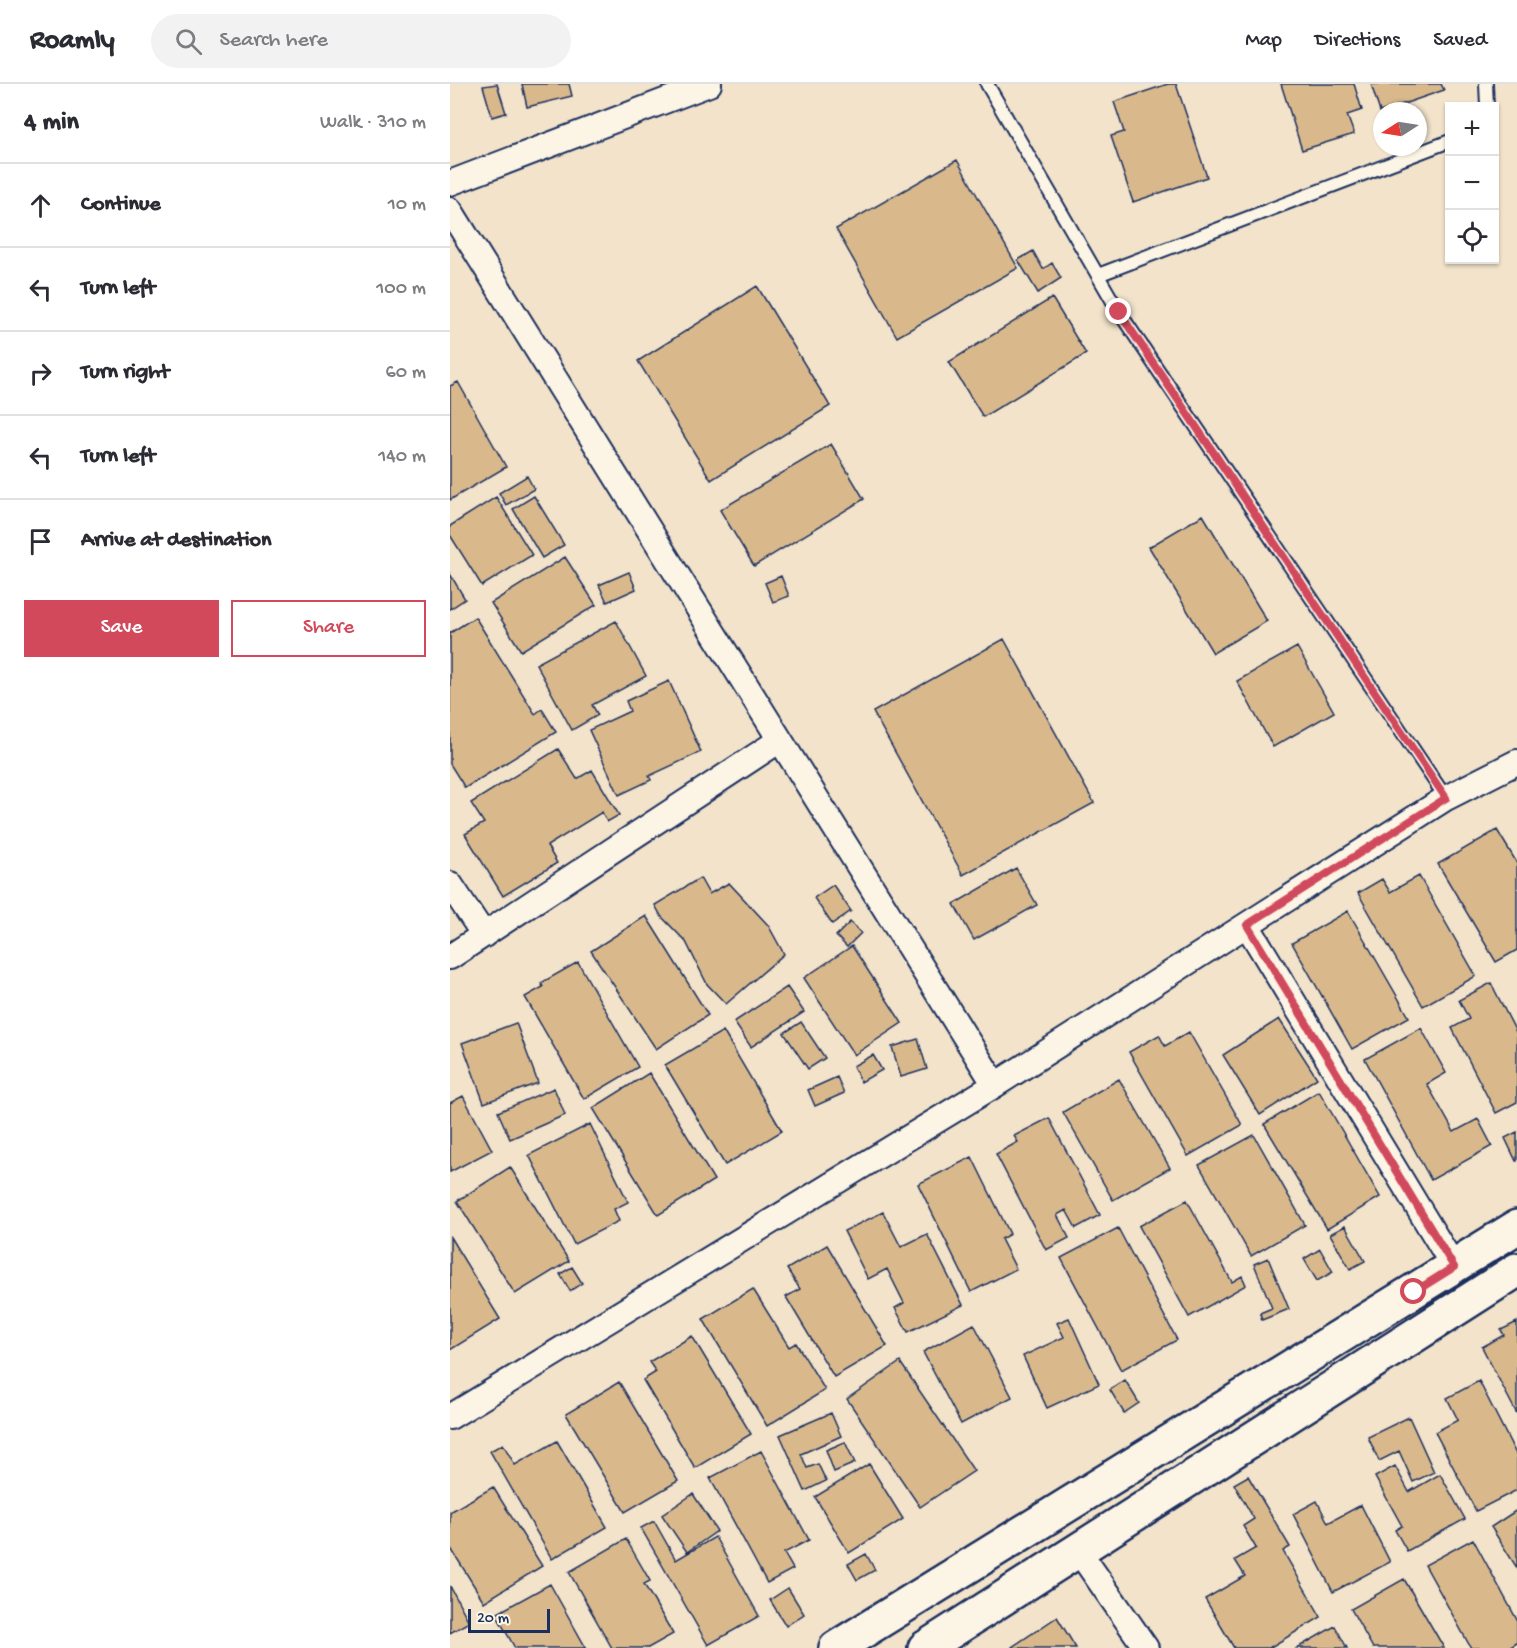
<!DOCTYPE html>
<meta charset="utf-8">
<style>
body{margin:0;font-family:"Gochi Hand",sans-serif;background:#f2f2f3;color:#2b2b33}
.controls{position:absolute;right:18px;top:18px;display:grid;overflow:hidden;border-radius:0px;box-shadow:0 2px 4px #0004}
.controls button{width:54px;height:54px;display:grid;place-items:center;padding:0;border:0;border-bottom:2px solid #e1e1e2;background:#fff;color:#2b2b33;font:30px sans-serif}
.compass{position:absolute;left:923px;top:18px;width:54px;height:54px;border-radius:50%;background:#fff;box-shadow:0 2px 4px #0004;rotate:258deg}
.scale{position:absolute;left:18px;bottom:15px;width:82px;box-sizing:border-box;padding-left:6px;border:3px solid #1b2f5e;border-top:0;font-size:16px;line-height:21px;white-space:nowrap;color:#1b2f5e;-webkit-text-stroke:4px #fcf5e5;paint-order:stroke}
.stop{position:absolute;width:18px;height:18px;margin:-14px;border:4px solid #d1495b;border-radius:50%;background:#fff}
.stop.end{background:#d1495b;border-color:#fff;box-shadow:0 2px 6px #0008}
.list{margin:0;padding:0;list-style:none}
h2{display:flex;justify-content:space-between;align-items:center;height:78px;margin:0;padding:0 24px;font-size:26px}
h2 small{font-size:20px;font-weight:400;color:#7c7c81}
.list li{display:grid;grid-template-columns:39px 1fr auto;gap:18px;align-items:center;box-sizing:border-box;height:84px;padding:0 24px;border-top:2px solid #e1e1e2}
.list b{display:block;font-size:22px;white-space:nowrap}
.list em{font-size:20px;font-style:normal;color:#7c7c81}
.actions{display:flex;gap:12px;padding:18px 24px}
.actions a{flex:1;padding:14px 0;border:2px solid #d1495b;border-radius:0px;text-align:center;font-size:21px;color:#d1495b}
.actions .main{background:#d1495b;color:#fff}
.icon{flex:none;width:33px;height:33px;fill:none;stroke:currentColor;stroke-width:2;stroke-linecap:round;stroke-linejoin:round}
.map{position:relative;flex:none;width:1067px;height:1564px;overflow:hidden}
header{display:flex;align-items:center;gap:36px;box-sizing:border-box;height:84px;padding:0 30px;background:#fff;border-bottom:2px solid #e1e1e2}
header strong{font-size:28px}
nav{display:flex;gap:33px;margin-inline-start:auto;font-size:21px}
.search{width:420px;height:54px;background:#f2f2f3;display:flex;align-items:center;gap:15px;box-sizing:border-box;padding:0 21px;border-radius:33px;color:#7c7c81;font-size:22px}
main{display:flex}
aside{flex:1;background:#fff}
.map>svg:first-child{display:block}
.building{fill:#d9b98c;stroke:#1b2f5e;stroke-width:1.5}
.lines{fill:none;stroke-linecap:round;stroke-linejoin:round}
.lane-casing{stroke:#1b2f5e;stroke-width:16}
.street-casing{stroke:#1b2f5e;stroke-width:28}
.secondary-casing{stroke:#1b2f5e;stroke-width:38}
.lane{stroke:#fcf5e5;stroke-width:12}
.street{stroke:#fcf5e5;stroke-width:24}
.secondary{stroke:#fcf5e5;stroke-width:33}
.route{stroke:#d1495b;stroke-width:8}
</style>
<header>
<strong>Roamly</strong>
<div class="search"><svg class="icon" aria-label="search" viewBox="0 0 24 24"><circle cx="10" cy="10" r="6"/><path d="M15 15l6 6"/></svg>Search here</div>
<nav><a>Map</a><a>Directions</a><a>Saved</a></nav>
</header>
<main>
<aside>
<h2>4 min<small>Walk · 310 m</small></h2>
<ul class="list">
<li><svg class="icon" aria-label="ahead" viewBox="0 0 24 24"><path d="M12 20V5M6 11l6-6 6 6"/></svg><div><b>Continue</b></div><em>10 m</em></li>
<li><svg class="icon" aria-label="left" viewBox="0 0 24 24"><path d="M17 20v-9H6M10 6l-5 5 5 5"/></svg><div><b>Turn left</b></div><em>100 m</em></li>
<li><svg class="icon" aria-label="right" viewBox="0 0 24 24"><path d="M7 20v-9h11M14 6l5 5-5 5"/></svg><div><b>Turn right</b></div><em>60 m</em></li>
<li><svg class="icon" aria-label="left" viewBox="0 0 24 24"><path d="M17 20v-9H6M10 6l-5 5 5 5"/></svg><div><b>Turn left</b></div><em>140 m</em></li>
<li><svg class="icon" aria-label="arrive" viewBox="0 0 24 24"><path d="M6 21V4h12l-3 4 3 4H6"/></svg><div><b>Arrive at destination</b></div></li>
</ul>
<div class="actions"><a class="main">Save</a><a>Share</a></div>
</aside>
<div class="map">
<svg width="1067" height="1564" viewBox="0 0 1067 1564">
<rect width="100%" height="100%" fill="#f2e3ca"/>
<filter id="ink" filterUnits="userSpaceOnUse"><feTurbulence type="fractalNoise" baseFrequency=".0167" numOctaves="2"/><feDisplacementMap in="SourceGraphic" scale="12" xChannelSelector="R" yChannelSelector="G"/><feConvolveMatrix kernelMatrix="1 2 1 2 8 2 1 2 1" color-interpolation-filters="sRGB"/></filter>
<g filter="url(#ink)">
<path class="building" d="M 47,0 L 56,29 L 42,33 L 33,2 Z
M 72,0 L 119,0 L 122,12 L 77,23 Z
M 718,0 L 726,0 L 757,93 L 683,118 L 661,52 L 674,48 L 664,18 Z
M 831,0 L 904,0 L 912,26 L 897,31 L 904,50 L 852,66 Z
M 921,0 L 991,0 L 994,6 L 930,28 Z
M 507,76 L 568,184 L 447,253 L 386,145 Z
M 583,167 L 593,185 L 602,179 L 611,194 L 588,209 L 568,176 Z
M 307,202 L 380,322 L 261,396 L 188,277 Z
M 602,214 L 636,270 L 533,333 L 499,278 Z
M 8,298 L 56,383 L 0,416 L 0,302 Z
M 381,360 L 414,415 L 304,482 L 270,426 Z
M 77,392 L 84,405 L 56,421 L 49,409 Z
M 84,412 L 114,461 L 92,474 L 63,425 Z
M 46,413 L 82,471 L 32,502 L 0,451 L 0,442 Z
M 753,431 L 817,537 L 763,569 L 699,463 Z
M 115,473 L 146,521 L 71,567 L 41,519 Z
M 179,488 L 186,505 L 157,518 L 149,501 Z
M 0,490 L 15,515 L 0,525 Z
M 331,492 L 339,512 L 323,518 L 315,499 Z
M 25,533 L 85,630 L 92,625 L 106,648 L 15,704 L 0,680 L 0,549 Z
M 166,537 L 196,592 L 142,621 L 148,631 L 122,646 L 86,580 Z
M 554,555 L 644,719 L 513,791 L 423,628 Z
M 847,563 L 884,628 L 823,663 L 787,597 Z
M 219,597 L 251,668 L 199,692 L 201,696 L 169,711 L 139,646 L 180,627 L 176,617 Z
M 108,665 L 127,695 L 142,686 L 169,731 L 157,738 L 152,728 L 97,762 L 107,779 L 53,812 L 15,750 L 34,739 L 21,719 Z
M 1047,746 L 1067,779 L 1067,866 L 1046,878 L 988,780 Z
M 566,784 L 587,821 L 524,856 L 504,820 Z
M 969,792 L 1026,892 L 973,922 L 908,809 L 932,795 L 940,808 Z
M 250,794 L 259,810 L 279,799 L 318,841 L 334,870 L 276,920 L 257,900 L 236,858 L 211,832 L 205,821 Z
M 383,801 L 401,827 L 382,840 L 364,814 Z
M 898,827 L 959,933 L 902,965 L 842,859 Z
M 196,832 L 258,931 L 206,965 L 141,867 Z
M 400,838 L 411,849 L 397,863 L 386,852 Z
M 402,862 L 452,939 L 404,971 L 354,894 Z
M 128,878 L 188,983 L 134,1015 L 75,913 L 93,903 L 91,899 Z
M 1041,899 L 1067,950 L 1067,1018 L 1046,1029 L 1002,944 L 1019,935 L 1009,916 Z
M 337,903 L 354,928 L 301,963 L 284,938 Z
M 829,935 L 867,994 L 810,1031 L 773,971 Z
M 351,938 L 375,974 L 358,985 L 334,949 Z
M 66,939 L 88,999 L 34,1019 L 12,959 Z
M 971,944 L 996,989 L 977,1000 L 1004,1048 L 1028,1035 L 1042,1062 L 981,1096 L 915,975 Z
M 273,947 L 332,1047 L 275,1081 L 215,981 Z
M 739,948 L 792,1041 L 738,1072 L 679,968 L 709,951 L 715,962 Z
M 468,955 L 477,985 L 451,993 L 442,963 Z
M 423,971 L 432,986 L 411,998 L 403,982 Z
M 199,989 L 264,1096 L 208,1131 L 143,1024 Z
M 387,993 L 394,1009 L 365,1022 L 358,1006 Z
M 669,995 L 720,1084 L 663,1116 L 613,1028 Z
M 104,1004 L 115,1031 L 60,1055 L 48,1028 Z
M 869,1007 L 930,1113 L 877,1145 L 814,1040 Z
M 13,1012 L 42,1066 L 0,1088 L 0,1019 Z
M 599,1034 L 650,1131 L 626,1144 L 616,1126 L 607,1131 L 619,1154 L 596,1166 L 546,1070 L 568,1058 L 564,1052 Z
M 140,1040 L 178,1118 L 164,1125 L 169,1137 L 124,1160 L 79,1071 Z
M 1067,1048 L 1067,1077 L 1066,1077 L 1055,1054 Z
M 804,1051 L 855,1141 L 801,1172 L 749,1081 Z
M 522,1073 L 560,1150 L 551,1155 L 566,1185 L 521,1208 L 468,1100 Z
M 60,1083 L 119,1177 L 65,1210 L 7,1117 Z
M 737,1116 L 782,1198 L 792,1192 L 796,1201 L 739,1233 L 689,1142 Z
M 433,1128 L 451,1163 L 477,1150 L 513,1221 L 458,1248 L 445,1224 L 454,1219 L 437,1185 L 418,1195 L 394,1147 Z
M 895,1142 L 915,1177 L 900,1185 L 880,1150 Z
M 668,1144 L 727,1256 L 671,1286 L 611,1174 Z
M 0,1153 L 50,1235 L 0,1266 Z
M 377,1161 L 437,1262 L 384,1293 L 336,1213 L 350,1205 L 337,1185 Z
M 870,1165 L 883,1188 L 867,1197 L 854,1175 Z
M 818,1174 L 839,1225 L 812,1236 L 810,1229 L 822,1224 L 804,1180 Z
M 122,1183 L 132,1199 L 120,1207 L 110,1190 Z
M 303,1205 L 339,1263 L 346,1259 L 375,1306 L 317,1342 L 253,1235 Z
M 619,1234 L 649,1300 L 597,1324 L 573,1272 L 614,1253 L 607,1239 Z
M 1067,1238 L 1067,1330 L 1032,1263 L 1054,1251 L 1051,1246 Z
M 524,1240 L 562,1313 L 511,1340 L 473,1268 Z
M 242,1252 L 301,1350 L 245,1384 L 193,1296 L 206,1288 L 199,1278 Z
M 450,1278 L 524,1387 L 470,1423 L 397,1315 Z
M 675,1296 L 689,1319 L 674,1329 L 660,1306 Z
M 1029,1297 L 1067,1372 L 1067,1406 L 1026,1427 L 985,1348 L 1008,1336 L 997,1314 Z
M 169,1298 L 228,1397 L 175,1428 L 116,1330 Z
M 381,1329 L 391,1352 L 351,1370 L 357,1384 L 368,1380 L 376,1397 L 355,1407 L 330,1351 Z
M 959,1333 L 984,1388 L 963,1398 L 949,1367 L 929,1377 L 918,1353 Z
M 107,1357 L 157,1443 L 102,1475 L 40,1367 L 53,1360 L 65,1381 Z
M 395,1358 L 405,1379 L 384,1388 L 376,1366 Z
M 311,1367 L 359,1456 L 334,1469 L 343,1485 L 317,1499 L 260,1394 Z
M 419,1380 L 453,1435 L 399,1469 L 365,1413 Z
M 945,1382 L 959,1408 L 990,1390 L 1015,1435 L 957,1467 L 945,1446 L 952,1442 L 925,1393 Z
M 798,1392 L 840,1463 L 833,1467 L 871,1533 L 819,1564 L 784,1564 L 755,1515 L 795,1492 L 785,1476 L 806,1464 L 793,1442 L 804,1435 L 784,1400 Z
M 43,1403 L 92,1482 L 34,1518 L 0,1463 L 0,1428 Z
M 243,1410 L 267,1447 L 237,1468 L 212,1431 Z
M 867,1417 L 878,1439 L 911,1421 L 940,1478 L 883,1508 L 843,1430 Z
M 1067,1426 L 1067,1484 L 1041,1443 Z
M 204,1437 L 226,1476 L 265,1453 L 309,1532 L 258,1561 L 191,1444 Z
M 176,1455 L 200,1497 L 194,1500 L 223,1550 L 198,1564 L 162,1564 L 119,1488 Z
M 1023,1455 L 1067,1536 L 1067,1559 L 1059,1564 L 1021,1564 L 975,1481 Z
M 416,1470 L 425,1486 L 407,1496 L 398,1480 Z
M 954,1495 L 994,1564 L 923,1564 L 901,1525 Z
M 100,1500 L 136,1564 L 65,1564 L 46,1530 Z
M 0,1502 L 19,1538 L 0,1549 Z
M 338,1504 L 354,1530 L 336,1542 L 320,1516 Z
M 607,1533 L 626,1564 L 562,1564 L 562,1563 Z
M 885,1542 L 897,1564 L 847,1564 Z"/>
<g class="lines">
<g class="lane-casing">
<path id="lane" d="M 537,0 L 669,228 L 996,714
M 1036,0 L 1037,22
M 648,191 L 1000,57"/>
</g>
<g class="street-casing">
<path id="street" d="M 0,99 L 259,0
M 0,126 L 545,1001
M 0,800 L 34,851
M 797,841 L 1004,1183
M 0,873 L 330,656
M 0,1333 L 545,1001 L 996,714 L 1067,678
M 628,1466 L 696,1564"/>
</g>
<g class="secondary-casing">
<path id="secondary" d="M 386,1564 L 1067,1143
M 475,1564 L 1067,1186"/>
</g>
<use href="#lane" class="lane"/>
<use href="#street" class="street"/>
<use href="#secondary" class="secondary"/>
</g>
</g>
<g class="lines" filter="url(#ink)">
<path class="route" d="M 669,228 L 996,714 L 797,841 L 1004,1183 L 964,1208"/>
</g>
</svg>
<div class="controls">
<button>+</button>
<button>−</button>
<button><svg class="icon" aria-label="locate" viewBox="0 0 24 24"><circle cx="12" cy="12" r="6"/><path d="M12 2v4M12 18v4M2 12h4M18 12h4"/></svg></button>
</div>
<svg class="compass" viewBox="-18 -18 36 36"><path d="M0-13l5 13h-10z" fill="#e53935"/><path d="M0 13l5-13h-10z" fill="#7c7c81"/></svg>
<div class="scale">20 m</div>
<div class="stop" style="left:964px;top:1208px"></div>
<div class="stop end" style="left:669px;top:228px"></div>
</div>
</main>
